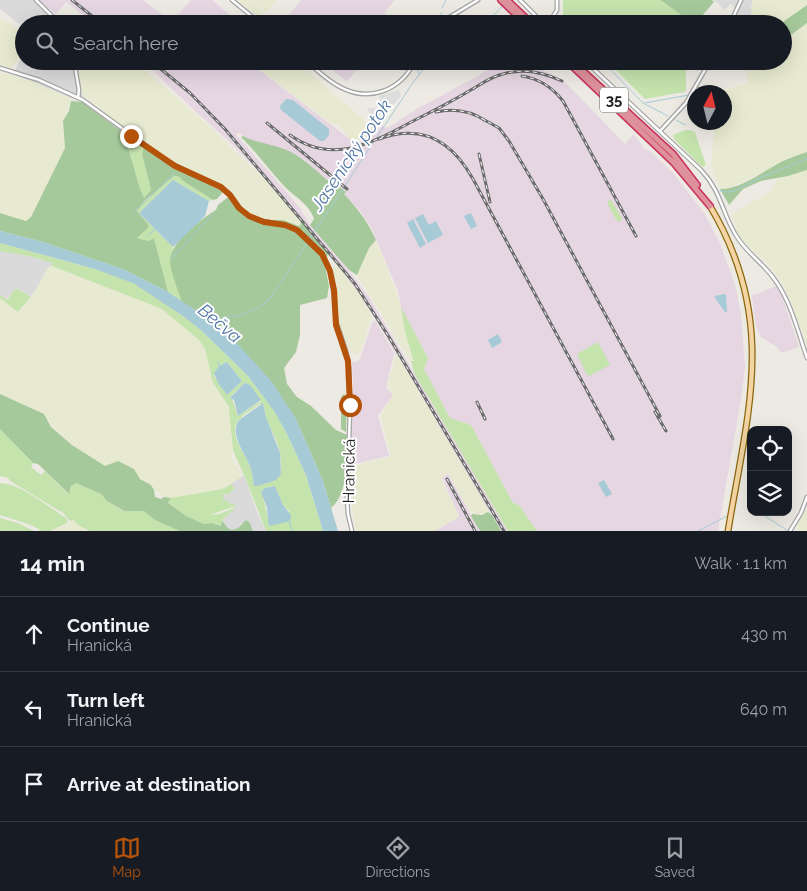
<!DOCTYPE html>
<meta charset="utf-8">
<style>
body{margin:0;font-family:Raleway,sans-serif;background:#20242c;color:#f1f3f6}
.controls{position:absolute;right:15px;bottom:15px;display:grid;overflow:hidden;border-radius:10px;box-shadow:0 5px 20px #0002}
.controls button{width:45px;height:45px;display:grid;place-items:center;padding:0;border:0;border-bottom:1px solid #363941;background:#171b24;color:#f1f3f6;font:25px sans-serif}
.compass{position:absolute;left:687px;top:85px;width:45px;height:45px;border-radius:50%;background:#171b24;box-shadow:0 5px 20px #0002;rotate:7deg}
.stop{position:absolute;width:15px;height:15px;margin:-11px;border:4px solid #b45309;border-radius:50%;background:#fff}
.stop.end{background:#b45309;border-color:#fff;box-shadow:0 1px 5px #0008}
.list{margin:0;padding:0;list-style:none}
h2{display:flex;justify-content:space-between;align-items:center;height:65px;margin:0;padding:0 20px;font-size:21px}
h2 small{font-size:16px;font-weight:400;color:#9ea1a6}
.list li{display:grid;grid-template-columns:32px 1fr auto;gap:15px;align-items:center;box-sizing:border-box;height:75px;padding:0 20px;border-top:1px solid #363941}
.list b{display:block;font-size:19px;white-space:nowrap}
.list p{margin:0;font-size:16px;white-space:nowrap;color:#9ea1a6}
.list em{font-size:16px;font-style:normal;color:#9ea1a6}
.icon{flex:none;width:28px;height:28px;fill:none;stroke:currentColor;stroke-width:2;stroke-linecap:round;stroke-linejoin:round}
.map{position:relative;flex:none;width:807px;height:531px;overflow:hidden}
.search{position:absolute;background:#171b24;box-shadow:0 5px 20px #0002;left:15px;right:15px;top:15px;height:55px;display:flex;align-items:center;gap:12px;box-sizing:border-box;padding:0 18px;border-radius:28px;color:#9ea1a6;font-size:19px}
.sheet{height:290px;background:#171b24}
nav{display:flex;justify-content:space-around;align-items:center;box-sizing:border-box;height:70px;border-top:1px solid #363941;background:#171b24;font-size:14px;color:#9ea1a6}
nav a{display:grid;justify-items:center;gap:2px}
nav .on{color:#b45309}
.map>svg:first-child{display:block}
.residential{fill:#dadada}
.industrial{fill:#e5d6e2}
.farmland{fill:#e7ead0}
.grass{fill:#c5e3ad;fill-rule:evenodd}
.forest{fill:#a6c99b}
.parking{fill:#ddd}
.water{fill:#a7cad7}
.lines{fill:none;stroke-linecap:round;stroke-linejoin:round}
.stream{stroke:#a7cad7;stroke-width:1}
.minor-casing{stroke:#a4a4a4;stroke-width:5}
.major-casing{stroke:#89660c;stroke-width:7}
.highway-casing{stroke:#c9325e;stroke-width:8}
.minor{stroke:#fff;stroke-width:2.5}
.major{stroke:#f3d4a2;stroke-width:4.5}
.highway{stroke:#de919b;stroke-width:5}
.rail-casing{stroke:#6b6b6b;stroke-width:3}
.rail{stroke:#fff;stroke-width:1;stroke-dasharray:4;stroke-linecap:butt}
.route{stroke:#b45309;stroke-width:6}
.labels{text-anchor:middle;dominant-baseline:central;stroke-width:4;stroke-linejoin:round;paint-order:stroke}
.shield{fill:#fff;stroke:#616161;stroke-width:1}
.shield-label{font-size:15px;font-weight:bold;fill:#1d1d1d}
.street-label{font-size:16px;fill:#1d1d1d;stroke:#fff}
.water-label{font-size:18px;font-style:italic;fill:#5176a4;stroke:#fff}
</style>
<div class="map">
<svg width="807" height="531" viewBox="0 0 807 531">
<rect width="100%" height="100%" fill="#edeae3"/>
<path class="residential" d="M 0,0 L 38,0 L 65,24 L 50,24 L 49,19 L 30,20 L 24,24 L 23,27 L 0,9 Z
M 712,0 L 753,0 L 751,7 L 756,24 L 718,24 L 721,18 L 729,22 L 735,9 L 731,4 L 724,10 L 718,3 Z
M 24,52 L 24,61 L 77,61 L 84,97 L 74,99 L 13,74 Z
M 0,251 L 33,257 L 52,263 L 52,266 L 50,266 L 31,297 L 17,288 L 6,300 L 0,295 Z
M 244,475 L 255,507 L 266,531 L 253,531 L 250,523 L 242,523 L 238,528 L 232,530 L 228,528 L 222,521 L 225,516 L 236,508 L 226,512 L 235,507 L 223,501 L 222,492 L 227,495 L 235,489 L 231,484 Z"/>
<path class="industrial" d="M 38,0 L 143,0 L 172,22 L 191,0 L 212,0 L 241,24 L 94,24 L 66,2 L 56,14 Z
M 301,0 L 395,0 L 384,13 L 396,22 L 395,24 L 282,24 Z
M 143,61 L 224,61 L 234,69 L 250,63 L 355,143 L 372,137 L 383,125 L 385,128 L 391,126 L 415,110 L 505,61 L 514,61 L 536,67 L 551,74 L 561,80 L 569,86 L 625,144 L 634,134 L 645,150 L 649,150 L 674,174 L 704,213 L 720,243 L 736,288 L 741,315 L 745,367 L 742,393 L 718,531 L 537,531 L 519,505 L 513,503 L 471,425 L 450,418 L 424,369 L 428,358 L 401,308 L 398,291 L 371,227 L 359,210 L 344,194 L 346,192 L 340,187 L 334,186 L 304,160 L 275,147 L 250,140 L 239,133 L 236,134 L 299,207 L 310,225 L 339,258 L 369,297 L 508,531 L 501,531 L 372,313 L 345,274 L 315,237 L 265,178 L 229,141 L 195,111 Z
M 321,61 L 364,61 L 347,82 Z
M 776,286 L 782,296 L 799,347 L 781,353 L 777,347 L 761,337 L 756,327 L 752,296 Z
M 375,320 L 394,353 L 386,387 L 393,395 L 378,416 L 389,456 L 350,465 L 353,382 L 352,362 L 356,362 L 360,359 L 372,323 Z
M 448,474 L 480,531 L 435,531 L 459,517 L 442,477 Z"/>
<path class="farmland" d="M 238,0 L 249,0 L 263,11 L 263,15 L 258,17 Z
M 251,0 L 276,0 L 266,12 Z
M 753,0 L 807,0 L 807,5 L 780,24 L 756,24 L 751,13 Z
M 0,18 L 24,32 L 24,51 L 12,68 L 0,65 Z
M 49,19 L 50,24 L 25,24 L 30,20 Z
M 807,23 L 807,152 L 781,162 L 761,174 L 734,186 L 725,189 L 720,189 L 711,166 L 715,123 L 724,122 L 724,92 L 720,92 L 746,83 L 747,81 L 747,69 L 753,61 L 783,61 L 783,41 Z
M 77,61 L 134,61 L 206,123 L 265,180 L 300,220 L 300,225 L 254,216 L 245,211 L 227,187 L 219,182 L 173,162 L 136,137 L 133,132 L 127,130 L 83,95 L 81,90 Z
M 296,61 L 365,121 L 372,130 L 371,136 L 359,141 L 353,141 L 349,138 L 340,125 L 330,123 L 250,62 Z
M 0,72 L 34,82 L 69,98 L 71,103 L 63,121 L 65,148 L 31,217 L 26,221 L 0,213 Z
M 807,170 L 807,345 L 784,285 L 770,266 L 743,241 L 738,233 L 732,215 L 739,209 L 770,193 L 775,182 L 782,177 Z
M 373,243 L 375,243 L 378,246 L 394,286 L 401,307 L 410,351 L 414,361 L 409,359 L 357,275 L 364,257 Z
M 52,266 L 162,309 L 199,340 L 205,350 L 213,383 L 230,409 L 232,458 L 241,473 L 240,478 L 223,489 L 171,498 L 164,497 L 120,462 L 117,462 L 111,465 L 105,466 L 84,454 L 55,430 L 44,414 L 0,394 L 0,298 L 19,312 L 33,296 L 47,269 Z
M 338,266 L 360,295 L 372,316 L 360,352 L 357,355 L 350,350 L 339,324 L 335,287 L 332,271 L 333,268 Z
M 396,353 L 488,509 L 486,513 L 476,514 L 470,512 L 448,473 L 441,478 L 457,512 L 458,516 L 456,518 L 434,531 L 356,531 L 351,503 L 350,470 L 355,466 L 391,456 L 381,415 L 393,395 L 388,384 Z
M 807,508 L 807,531 L 799,531 L 797,526 Z
M 73,520 L 90,531 L 50,531 L 66,525 Z"/>
<path class="grass" d="M 563,0 L 660,0 L 681,15 L 686,24 L 569,24 L 563,18 Z
M 607,61 L 686,61 L 686,90 L 684,92 L 645,99 Z
M 685,130 L 689,130 L 695,132 L 706,165 L 702,167 L 674,139 L 673,135 Z
M 124,133 L 144,147 L 142,154 L 151,190 L 144,198 L 140,189 Z
M 174,176 L 178,176 L 183,181 L 213,200 L 209,201 L 173,180 L 139,213 L 173,247 L 170,263 L 182,302 L 168,292 L 154,238 L 148,241 L 137,238 L 148,228 L 148,224 L 137,211 L 145,200 Z
M 611,200 L 622,218 L 620,222 L 617,221 L 608,205 L 608,201 Z
M 0,243 L 95,269 L 133,282 L 183,316 L 202,331 L 248,376 L 274,411 L 287,434 L 306,475 L 323,531 L 266,531 L 244,475 L 233,451 L 229,407 L 213,383 L 205,349 L 199,340 L 162,309 L 52,266 L 52,263 L 33,257 L 0,251 ZM 227,362 L 242,381 L 227,395 L 214,376 L 219,366 ZM 244,383 L 251,386 L 261,401 L 238,416 L 231,396 ZM 260,404 L 264,406 C 265,423 277,437 280,453 C 281,460 281,467 281,474 C 272,479 265,486 254,485 C 253,479 252,472 250,466 C 245,454 228,434 238,421 C 243,414 253,409 260,404 ZM 272,486 L 276,488 L 283,505 L 290,512 L 267,517 C 267,507 262,499 262,490 Z
M 16,288 L 31,297 L 18,312 L 0,298 L 0,295 L 7,300 Z
M 401,307 L 428,358 L 424,369 L 450,418 L 471,425 L 513,503 L 519,505 L 537,531 L 508,531 L 414,373 L 411,361 L 414,361 L 413,359 L 405,332 Z
M 598,342 L 610,365 L 589,376 L 586,373 L 577,354 Z
M 0,429 L 33,463 L 31,467 L 41,475 L 45,471 L 68,494 L 71,486 L 76,483 L 101,494 L 107,501 L 123,511 L 144,511 L 155,519 L 180,531 L 90,531 L 78,525 L 74,520 L 70,521 L 63,513 L 10,481 L 8,478 L 0,476 Z
M 0,483 C 20,483 50,508 66,518 L 68,521 L 67,523 L 50,531 L 39,531 L 39,529 L 25,523 L 0,515 Z
M 231,484 L 235,489 L 227,495 L 222,492 L 224,495 L 223,501 L 227,500 L 230,504 L 232,503 L 236,506 L 209,515 L 219,514 L 237,507 L 224,518 L 221,526 L 212,523 L 204,524 L 186,516 L 168,503 L 171,498 L 223,489 Z
M 0,518 L 18,523 L 34,531 L 0,531 Z"/>
<path class="forest" d="M 660,0 L 712,0 L 714,2 L 695,24 L 686,24 L 680,14 Z
M 807,5 L 807,23 L 783,41 L 783,24 L 780,24 Z
M 71,101 L 82,102 L 124,133 L 140,189 L 144,198 L 151,190 L 142,154 L 144,147 L 165,162 L 211,182 L 224,191 L 217,199 L 213,200 L 183,181 L 178,176 L 174,176 L 145,200 L 137,211 L 148,224 L 148,228 L 137,238 L 148,241 L 154,238 L 168,292 L 125,270 L 43,242 L 0,231 L 0,213 L 26,221 L 31,217 L 65,148 L 63,121 L 69,111 Z
M 243,136 C 258,144 276,144 291,152 C 307,161 321,175 334,186 L 340,187 L 346,192 L 344,194 C 358,209 368,222 376,240 L 369,248 L 357,275 L 349,270 L 310,225 L 314,219 C 310,205 295,197 285,187 C 270,171 257,153 241,137 Z
M 807,152 L 807,170 L 788,176 L 761,181 L 743,189 L 729,205 L 720,189 C 739,190 764,171 781,162 C 789,158 798,155 807,152 Z
M 232,194 L 245,211 L 254,216 L 264,220 L 283,220 L 299,226 L 301,224 L 300,220 L 302,222 L 328,253 L 325,266 L 329,286 L 327,298 L 300,305 L 300,335 L 296,352 L 284,368 L 287,384 L 297,397 L 311,406 L 336,430 L 347,435 C 345,458 350,492 331,508 L 323,481 L 295,417 L 235,341 L 201,314 L 182,302 C 179,292 170,271 170,261 C 171,241 200,220 216,210 L 218,205 Z
M 0,394 L 44,414 L 51,427 L 72,445 L 105,466 L 118,461 L 134,469 L 140,479 L 151,485 L 154,490 L 155,497 L 161,499 L 164,497 L 171,498 L 168,503 L 186,516 L 204,524 L 212,523 L 221,526 L 222,521 L 228,528 L 232,530 L 238,528 L 246,520 L 250,523 L 253,531 L 180,531 L 155,520 L 144,511 L 124,511 L 107,501 L 101,494 L 76,483 L 71,486 L 69,494 L 38,464 L 33,463 L 0,429 Z
M 344,394 L 347,397 L 346,432 L 341,429 L 341,397 Z
M 488,512 L 492,515 L 501,531 L 480,531 L 471,516 L 472,514 L 482,515 Z"/>
<path class="parking" d="M 399,90 L 401,96 L 395,103 L 375,119 L 367,110 L 369,108 L 382,109 L 379,96 Z"/>
<path class="water" d="M 286,99 L 293,100 L 329,129 L 329,135 L 324,141 L 320,141 L 281,110 L 280,106 Z
M 173,180 L 209,201 L 205,216 L 173,247 L 139,213 Z
M 471,213 L 477,226 L 471,229 L 464,216 Z
M 423,214 L 429,225 L 436,221 L 443,235 L 428,243 L 415,218 Z
M 413,219 L 426,244 L 420,248 L 407,223 Z
M 0,231 L 43,242 L 125,270 L 168,292 L 201,314 L 235,341 L 272,382 L 295,417 L 323,481 L 338,531 L 323,531 L 306,475 L 287,434 L 274,411 L 248,376 L 202,331 L 183,316 L 133,283 L 95,269 L 0,243 Z
M 724,294 L 726,295 L 727,312 L 725,312 L 715,298 L 715,296 Z
M 498,334 L 502,342 L 492,348 L 488,340 Z
M 227,362 L 242,381 L 227,395 L 218,383 L 214,373 L 219,366 Z
M 246,383 L 251,386 L 261,400 L 238,416 L 234,400 L 230,398 L 243,384 Z
M 263,403 L 266,417 L 280,453 L 281,474 L 276,480 L 258,486 L 254,486 C 253,479 252,472 250,466 C 244,452 229,434 239,420 Z
M 604,480 L 612,494 L 606,497 L 598,483 Z
M 275,486 L 283,505 L 291,515 L 290,521 L 270,526 L 268,522 L 267,508 L 261,492 L 265,488 Z"/>
<g class="lines">
<path class="stream" d="M 442,8 L 446,0
M 441,17 L 441,13
M 484,24 L 503,6
M 602,61 L 643,103 L 668,116
M 419,74 L 418,68 L 420,61
M 645,103 L 689,95
M 676,120 L 685,125
M 720,191 L 727,192 L 734,191 L 762,177 L 807,159
M 134,212 L 174,174
M 146,237 L 155,229
M 172,258 L 213,214
M 207,318 C 230,319 252,315 270,299 L 412,84 L 430,61
M 218,362 L 219,366
M 765,516 L 788,531
M 289,520 L 292,531
M 698,531 L 727,516"/>
<g class="minor-casing">
<path id="minor" d="M 36,0 L 60,24
M 232,0 L 261,24
M 520,0 L 544,24
M 438,24 L 478,0
M 548,24 L 557,10 L 557,0
M 730,24 L 741,0
M 74,61 L 79,90 L 78,98
M 306,61 C 317,70 328,81 340,87 C 370,103 401,90 415,61
M 585,61 L 701,170 C 722,192 722,214 737,237 C 747,253 764,264 775,280 C 791,302 798,332 807,358
M 0,68 L 39,80 L 83,100 L 170,163 L 221,187 L 230,195 L 239,208 L 249,216 L 257,220 L 285,225 L 294,228 L 306,237 L 322,254 L 330,271 L 334,295 L 336,321 L 346,351 L 349,368 L 350,410 L 347,499 L 348,514 L 352,531
M 660,131 L 686,103 L 710,61
M 790,531 L 801,513 L 807,497"/>
</g>
<g class="major-casing">
<path id="major" d="M 710,206 C 778,320 748,411 728,531"/>
</g>
<g class="highway-casing">
<path id="highway" d="M 501,0 L 526,24
M 507,0 L 532,24
M 567,61 L 673,162 L 710,206
M 572,61 L 673,154 L 697,185"/>
</g>
<use href="#minor" class="minor"/>
<use href="#major" class="major"/>
<use href="#highway" class="highway"/>
<g class="rail-casing">
<path id="rail" d="M 72,0 L 102,24
M 151,61 L 190,93 L 225,129 L 355,284 L 389,337 L 504,531
M 522,76 C 540,79 552,87 563,101 L 636,236
M 436,112 C 454,108 471,111 486,121
M 481,118 L 499,128 L 509,141 L 543,199 L 660,416
M 267,123 L 347,189
M 290,135 C 333,166 374,142 415,120 C 433,111 451,102 469,91 C 480,85 490,77 503,74 C 523,68 543,72 562,81
M 379,139 C 422,123 452,141 473,179 L 613,439
M 479,154 L 490,202
M 477,402 L 485,419
M 655,412 L 666,431
M 447,479 L 475,531"/>
</g>
<use href="#rail" class="rail"/>
</g>
<g class="lines">
<path class="route" d="M 131,136 L 175,166 L 221,187 L 230,195 L 239,208 L 249,216 L 264,222 L 285,225 L 297,230 L 322,254 L 330,271 L 334,290 L 336,325 L 348,361 L 350,405"/>
</g>
<g class="labels">
<rect class="shield" x="600" y="87.5" width="28" height="25" rx="4"/>
<g class="shield-label">
<text x="614" y="100">35</text>
</g>
<g class="street-label">
<text transform="translate(349 471) rotate(-89)">Hranická</text>
</g>
<g class="water-label">
<text transform="translate(351 155) rotate(-56)">Jasenický potok</text>
<text transform="translate(220 323) rotate(40)">Bečva</text>
</g>
</g>
</svg>
<div class="controls">
<button><svg class="icon" aria-label="locate" viewBox="0 0 24 24"><circle cx="12" cy="12" r="6"/><path d="M12 2v4M12 18v4M2 12h4M18 12h4"/></svg></button>
<button><svg class="icon" aria-label="layers" viewBox="0 0 24 24"><path d="M12 4l9 5-9 5-9-5zM3 14l9 5 9-5"/></svg></button>
</div>
<svg class="compass" viewBox="-18 -18 36 36"><path d="M0-13l5 13h-10z" fill="#e53935"/><path d="M0 13l5-13h-10z" fill="#9ea1a6"/></svg>
<div class="stop" style="left:350px;top:405px"></div>
<div class="stop end" style="left:131px;top:136px"></div>
<div class="search"><svg class="icon" aria-label="search" viewBox="0 0 24 24"><circle cx="10" cy="10" r="6"/><path d="M15 15l6 6"/></svg>Search here</div>
</div>
<section class="sheet">
<h2>14 min<small>Walk · 1.1 km</small></h2>
<ul class="list">
<li><svg class="icon" aria-label="ahead" viewBox="0 0 24 24"><path d="M12 20V5M6 11l6-6 6 6"/></svg><div><b>Continue</b><p>Hranická</p></div><em>430 m</em></li>
<li><svg class="icon" aria-label="left" viewBox="0 0 24 24"><path d="M17 20v-9H6M10 6l-5 5 5 5"/></svg><div><b>Turn left</b><p>Hranická</p></div><em>640 m</em></li>
<li><svg class="icon" aria-label="arrive" viewBox="0 0 24 24"><path d="M6 21V4h12l-3 4 3 4H6"/></svg><div><b>Arrive at destination</b></div></li>
</ul>
</section>
<nav>
<a class="on"><svg class="icon" aria-label="map" viewBox="0 0 24 24"><path d="M3 6l6-2 6 2 6-2v14l-6 2-6-2-6 2zM9 4v14M15 6v14"/></svg>Map</a>
<a><svg class="icon" aria-label="directions" viewBox="0 0 24 24"><path d="M12 3l9 9-9 9-9-9zM9 14v-3h6M13 9l2 2-2 2"/></svg>Directions</a>
<a><svg class="icon" aria-label="saved" viewBox="0 0 24 24"><path d="M7 4h10v16l-5-4-5 4z"/></svg>Saved</a>
</nav>
